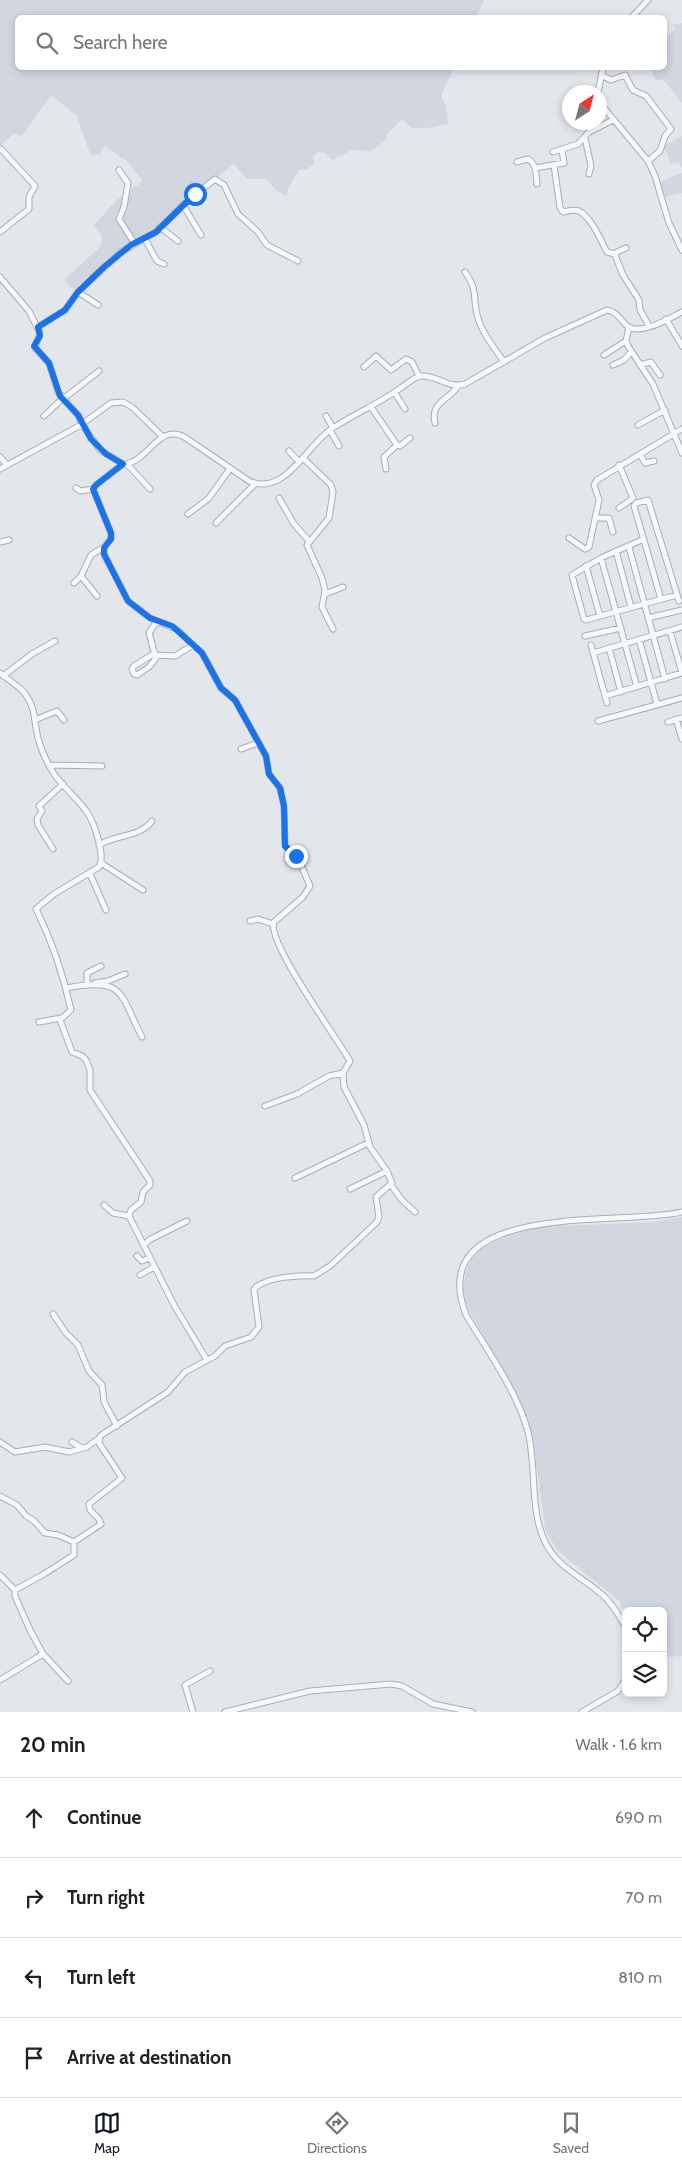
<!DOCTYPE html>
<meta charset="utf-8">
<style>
body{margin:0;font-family:Cabin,sans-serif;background:#f6f6f6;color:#222}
.controls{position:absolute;right:15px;bottom:15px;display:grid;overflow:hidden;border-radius:8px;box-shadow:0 2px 8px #0003}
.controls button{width:45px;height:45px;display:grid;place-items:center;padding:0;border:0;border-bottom:1px solid #e0e0e0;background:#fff;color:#222;font:25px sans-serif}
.compass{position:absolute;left:562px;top:85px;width:45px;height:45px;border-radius:50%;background:#fff;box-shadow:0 2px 8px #0003;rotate:36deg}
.stop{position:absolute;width:15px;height:15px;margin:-11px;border:4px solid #1a73e8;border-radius:50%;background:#fff}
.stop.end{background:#1a73e8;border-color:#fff;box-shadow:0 1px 5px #0008}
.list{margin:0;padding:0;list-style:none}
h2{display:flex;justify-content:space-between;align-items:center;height:65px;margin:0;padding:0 20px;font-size:21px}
h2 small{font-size:16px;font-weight:400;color:#767676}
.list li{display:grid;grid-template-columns:32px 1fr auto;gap:15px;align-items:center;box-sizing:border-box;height:80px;padding:0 20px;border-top:1px solid #e0e0e0}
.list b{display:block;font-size:19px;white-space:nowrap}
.list em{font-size:16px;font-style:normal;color:#767676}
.icon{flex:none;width:28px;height:28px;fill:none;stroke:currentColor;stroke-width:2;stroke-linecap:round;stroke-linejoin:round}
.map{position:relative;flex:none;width:682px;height:1712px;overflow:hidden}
.search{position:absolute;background:#fff;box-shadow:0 2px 8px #0003;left:15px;right:15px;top:15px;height:55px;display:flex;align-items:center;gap:12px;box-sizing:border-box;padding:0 18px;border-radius:8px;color:#767676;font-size:19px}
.sheet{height:385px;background:#fff}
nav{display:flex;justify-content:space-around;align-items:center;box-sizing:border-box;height:70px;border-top:1px solid #e0e0e0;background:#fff;font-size:14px;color:#767676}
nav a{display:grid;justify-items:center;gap:2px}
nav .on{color:#111827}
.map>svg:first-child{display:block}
.built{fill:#d1d6df}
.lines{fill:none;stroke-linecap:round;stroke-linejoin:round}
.minor-casing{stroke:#a7aeb7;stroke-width:7}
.minor{stroke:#f6f8fa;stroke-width:5}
.route{stroke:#1a73e8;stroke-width:6}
</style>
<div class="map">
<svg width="682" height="1712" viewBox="0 0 682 1712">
<rect width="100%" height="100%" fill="#e3e7ec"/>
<path class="built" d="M 0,0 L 484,0 L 476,18 L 18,18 L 18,68 L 454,68 L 442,93 L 442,100 L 446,105 L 448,124 L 427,128 L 412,128 L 402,119 L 388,133 L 385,141 L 371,151 L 352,150 L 332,160 L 325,153 L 318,152 L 313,156 L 314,165 L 307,169 L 299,170 L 288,188 L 287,196 L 277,191 L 266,179 L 247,179 L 234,164 L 195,194 L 153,233 L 133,241 L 111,258 L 76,293 L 64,280 L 101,246 L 102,236 L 94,225 L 116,201 L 143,181 L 127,161 L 109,149 L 104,146 L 100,155 L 90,154 L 77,116 L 51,95 L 22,136 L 14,133 L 0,146 Z
M 682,23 L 682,103 L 663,79 L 656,81 L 650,68 L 664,68 L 665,37 L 676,29 L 673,25 Z
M 682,136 L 682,168 L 679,162 L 671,164 L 664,146 Z
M 682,173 L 682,193 L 664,197 L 660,182 Z
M 682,1217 L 682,1656 L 663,1657 L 663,1611 L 626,1611 L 626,1615 L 619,1601 L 557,1550 L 545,1529 L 533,1438 L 522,1407 L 467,1306 L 463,1289 L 466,1272 L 471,1260 L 481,1249 L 497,1240 L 536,1227 L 654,1222 Z"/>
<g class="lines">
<g class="minor-casing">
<path id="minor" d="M 631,18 L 648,0
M 601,75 L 611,80 L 625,75 L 633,90 L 646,96 L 671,129 L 665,136 L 660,151 L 648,161
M 598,92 L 603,68
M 600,103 L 648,161 L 655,176 L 669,223 L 682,250
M 585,138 L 591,166 L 589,174
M 553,152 L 578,144 L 589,132 L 613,120
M 517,162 L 528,159 C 537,164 536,175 537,184
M 554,165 L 560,208 L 563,212 C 568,211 575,209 579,211 C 592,218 600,239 607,252 L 615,254
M 535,168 L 564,163 L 562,150
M 119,170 L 128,183 L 124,207 L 119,219 L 135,244
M 183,205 L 201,235
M 160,227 L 178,241
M 0,232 L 29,209 L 29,197 L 35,186 L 1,149
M 145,239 L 157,261 L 164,264
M 626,248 L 617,252 L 615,255 L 623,275 L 639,300 L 640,310 L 649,326
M 465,272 C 480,293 471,299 479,321 C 484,336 495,349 504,362
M 0,277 L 29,311 L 40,333 L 35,348 L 49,363 L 58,392 L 78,415 L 83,426
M 78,292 L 98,305
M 666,319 L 682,346
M 38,327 L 65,310 L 78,292 L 121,252 L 156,232 L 183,205 L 215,179 L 224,185 L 238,214 L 258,232 L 267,245 L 298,261
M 629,327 L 626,341 L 628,346 L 653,384 L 682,453
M 604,355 L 626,341
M 613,365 L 624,360 L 631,352
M 640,365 L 651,362 L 660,375
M 364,367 L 376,356 L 391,370 L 406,359 L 412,362 L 419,376
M 395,393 L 405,409
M 63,399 L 99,371
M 371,407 L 397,445 L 400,446 L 410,438
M 44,416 L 62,399
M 326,416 L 333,428
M 435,423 C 430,402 448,401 458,386
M 82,424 L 111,403 L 123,402 L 132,407 L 162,436
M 638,425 L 665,410
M 330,430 L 339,446
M 289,451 L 299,462
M 640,454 L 645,463 L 654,461
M 0,457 L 7,465
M 303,458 L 331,485 L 333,492 L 329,518 L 307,545 L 322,578 L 325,591 L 322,607 L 333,629
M 127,464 L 150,489
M 0,469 L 79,426 L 83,426 L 100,450 L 123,464 C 148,464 158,421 186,438 L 249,481 C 284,497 306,447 330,430 C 353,414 379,404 402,387 C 408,383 414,377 421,376 C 438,375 448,389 465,384 L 545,338 L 607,310 C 616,311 620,319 626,325 C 639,337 668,319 682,312
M 386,469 L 384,457 L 397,445
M 76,488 L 80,491 L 93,489
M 279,498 L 294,524 L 309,541
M 619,508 L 633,498 L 619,465
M 188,514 L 209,498 L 229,470
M 595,518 L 609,518 L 613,532
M 216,523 L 255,484
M 569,538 L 585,549 L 589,547 L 599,500 L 594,485 L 597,480 L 682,429
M 644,539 L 601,558 L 572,575 L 584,619 L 586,620 L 677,595
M 0,542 L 9,540
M 629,547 L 665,679
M 616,551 L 631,607
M 601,558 L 637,687
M 586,566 L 600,616
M 74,583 L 81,576
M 325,594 L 343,587
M 97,596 L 81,576 L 91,555 L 104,547
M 661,599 L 634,506 L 636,503 L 648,500 L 679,601
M 648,618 L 682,610
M 157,621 L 149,633 L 155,655 L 175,656 L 193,645
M 670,631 L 682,673
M 585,636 L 621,628
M 639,639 L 657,704
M 591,645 L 607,703
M 609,648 L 621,692
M 593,653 L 682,627
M 155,655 L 156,658 L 149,667 L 137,675 L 134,674 L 132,669 L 134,666 L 155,653
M 0,673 C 8,680 20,686 26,695 C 34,706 34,716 36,728 C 38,743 46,761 54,774 C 64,788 77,798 87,812 C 94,822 106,857 99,867 L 54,894 L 36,909 C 52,941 63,974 71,1010 L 60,1020 L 72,1052 L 82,1056 L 86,1060 L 90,1070 L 90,1090 L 150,1181 L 150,1185 L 143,1192 L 141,1202 L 131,1210 L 129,1216 L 174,1305 L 207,1360
M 3,676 L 32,654 L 55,641
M 605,696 L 682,673
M 37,719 L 57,711 L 64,720
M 676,719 L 682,739
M 598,721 L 682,698
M 668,722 L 682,718
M 241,749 L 258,743
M 49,765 L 102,766
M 99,845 C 116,834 139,838 152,821
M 53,849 L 38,825 L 37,819 L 42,811 L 39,806 L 63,784
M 101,863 L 143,890
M 90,874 L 106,910
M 250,921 L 258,919 L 273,924
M 95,983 L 108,981 L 125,974
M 87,984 L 87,973 L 101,966
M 66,988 C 125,977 119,992 142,1037
M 39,1022 L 61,1018
M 265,1106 L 297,1094 L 329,1076 L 343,1073
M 295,1178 L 368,1143
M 392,1186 L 401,1199 L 415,1212
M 350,1189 L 387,1171
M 104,1205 L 113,1213 L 129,1216
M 144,1245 L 149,1240 L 187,1221
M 137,1256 L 142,1261 L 150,1258
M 140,1275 L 154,1267
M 53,1314 L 66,1333 L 78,1345 L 89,1371 L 102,1385 L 104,1402 L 117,1426
M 0,1442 L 15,1452 L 45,1447 L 69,1452 L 87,1447 L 98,1439
M 72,1442 L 82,1448
M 0,1496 L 17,1505 L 26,1516 L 33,1520 L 45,1533 L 58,1535 L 74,1542
M 0,1575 L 15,1590
M 626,1628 C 619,1615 611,1601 599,1592 C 580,1576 559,1568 546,1544 C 529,1511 537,1468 528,1432 C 518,1393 487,1350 466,1315 C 422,1198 623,1227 682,1212
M 43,1654 L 68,1681
M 0,1680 L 43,1654 L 30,1630 L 15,1596 L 15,1590 L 44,1574 L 74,1555 L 74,1542 L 101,1524 L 99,1519 L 90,1510 L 89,1504 L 122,1478 L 99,1443 L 100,1436 L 168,1392 L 185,1372 L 215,1356 L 225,1346 L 251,1337 L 259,1327 L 254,1290 L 256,1287 C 269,1277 299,1275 314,1276 L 330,1266 L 377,1222 L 379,1217 L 376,1197 L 392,1183 L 387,1171 L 370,1147 L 364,1125 L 344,1087 L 343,1073 L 350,1061 C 337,1038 266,941 274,922 L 303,897 L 310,886 L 298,858 L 285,846 L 284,807 L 280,788 L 269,774 L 266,756 L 235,700 L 221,688 L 202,653 L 176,629 L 150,618 L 128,601 L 104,554 L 104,547 L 111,539 L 111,533 L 93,489 L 96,485 L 123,464
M 193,1712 L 185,1685 L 210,1671
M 225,1712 L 310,1691 L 391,1684 L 402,1686 L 433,1704 L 472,1712
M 582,1712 L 618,1691 L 626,1679"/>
</g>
<use href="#minor" class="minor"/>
</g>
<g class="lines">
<path class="route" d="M 195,194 L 156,232 L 131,245 L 104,267 L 78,292 L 65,310 L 38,327 L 40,336 L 34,346 L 49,363 L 60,396 L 78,415 L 91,439 L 106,454 L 123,464 L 96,485 L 93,489 L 111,533 L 111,539 L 104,548 L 104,554 L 128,601 L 150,618 L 172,626 L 179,632 L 202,653 L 221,688 L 235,700 L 266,756 L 269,774 L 280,788 L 284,806 L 285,846 L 296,856"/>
</g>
</svg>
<div class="controls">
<button><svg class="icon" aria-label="locate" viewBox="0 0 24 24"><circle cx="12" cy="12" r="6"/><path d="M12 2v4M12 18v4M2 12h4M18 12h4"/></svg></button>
<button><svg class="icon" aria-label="layers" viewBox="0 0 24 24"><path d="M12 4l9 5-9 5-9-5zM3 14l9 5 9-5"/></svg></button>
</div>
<svg class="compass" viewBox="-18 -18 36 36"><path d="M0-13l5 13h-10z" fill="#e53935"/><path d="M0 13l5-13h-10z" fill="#767676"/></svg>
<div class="stop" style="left:195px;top:194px"></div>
<div class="stop end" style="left:296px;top:856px"></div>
<div class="search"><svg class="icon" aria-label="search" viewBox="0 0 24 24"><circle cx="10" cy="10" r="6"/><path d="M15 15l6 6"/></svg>Search here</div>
</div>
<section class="sheet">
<h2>20 min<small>Walk · 1.6 km</small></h2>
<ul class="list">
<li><svg class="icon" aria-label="ahead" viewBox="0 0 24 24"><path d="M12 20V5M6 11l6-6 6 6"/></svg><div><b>Continue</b></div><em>690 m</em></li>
<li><svg class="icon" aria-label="right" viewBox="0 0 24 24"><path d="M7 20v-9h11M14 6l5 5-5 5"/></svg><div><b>Turn right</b></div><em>70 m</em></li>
<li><svg class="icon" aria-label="left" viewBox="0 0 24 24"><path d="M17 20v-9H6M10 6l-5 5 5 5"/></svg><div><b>Turn left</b></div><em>810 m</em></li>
<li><svg class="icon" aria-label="arrive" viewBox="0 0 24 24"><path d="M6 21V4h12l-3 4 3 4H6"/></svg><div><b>Arrive at destination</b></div></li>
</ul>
</section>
<nav>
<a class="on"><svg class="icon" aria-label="map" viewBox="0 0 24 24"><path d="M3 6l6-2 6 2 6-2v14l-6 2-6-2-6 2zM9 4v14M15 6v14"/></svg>Map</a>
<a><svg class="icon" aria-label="directions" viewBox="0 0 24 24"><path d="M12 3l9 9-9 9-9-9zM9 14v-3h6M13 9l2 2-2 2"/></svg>Directions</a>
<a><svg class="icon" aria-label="saved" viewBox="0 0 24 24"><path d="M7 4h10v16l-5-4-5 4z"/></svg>Saved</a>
</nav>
